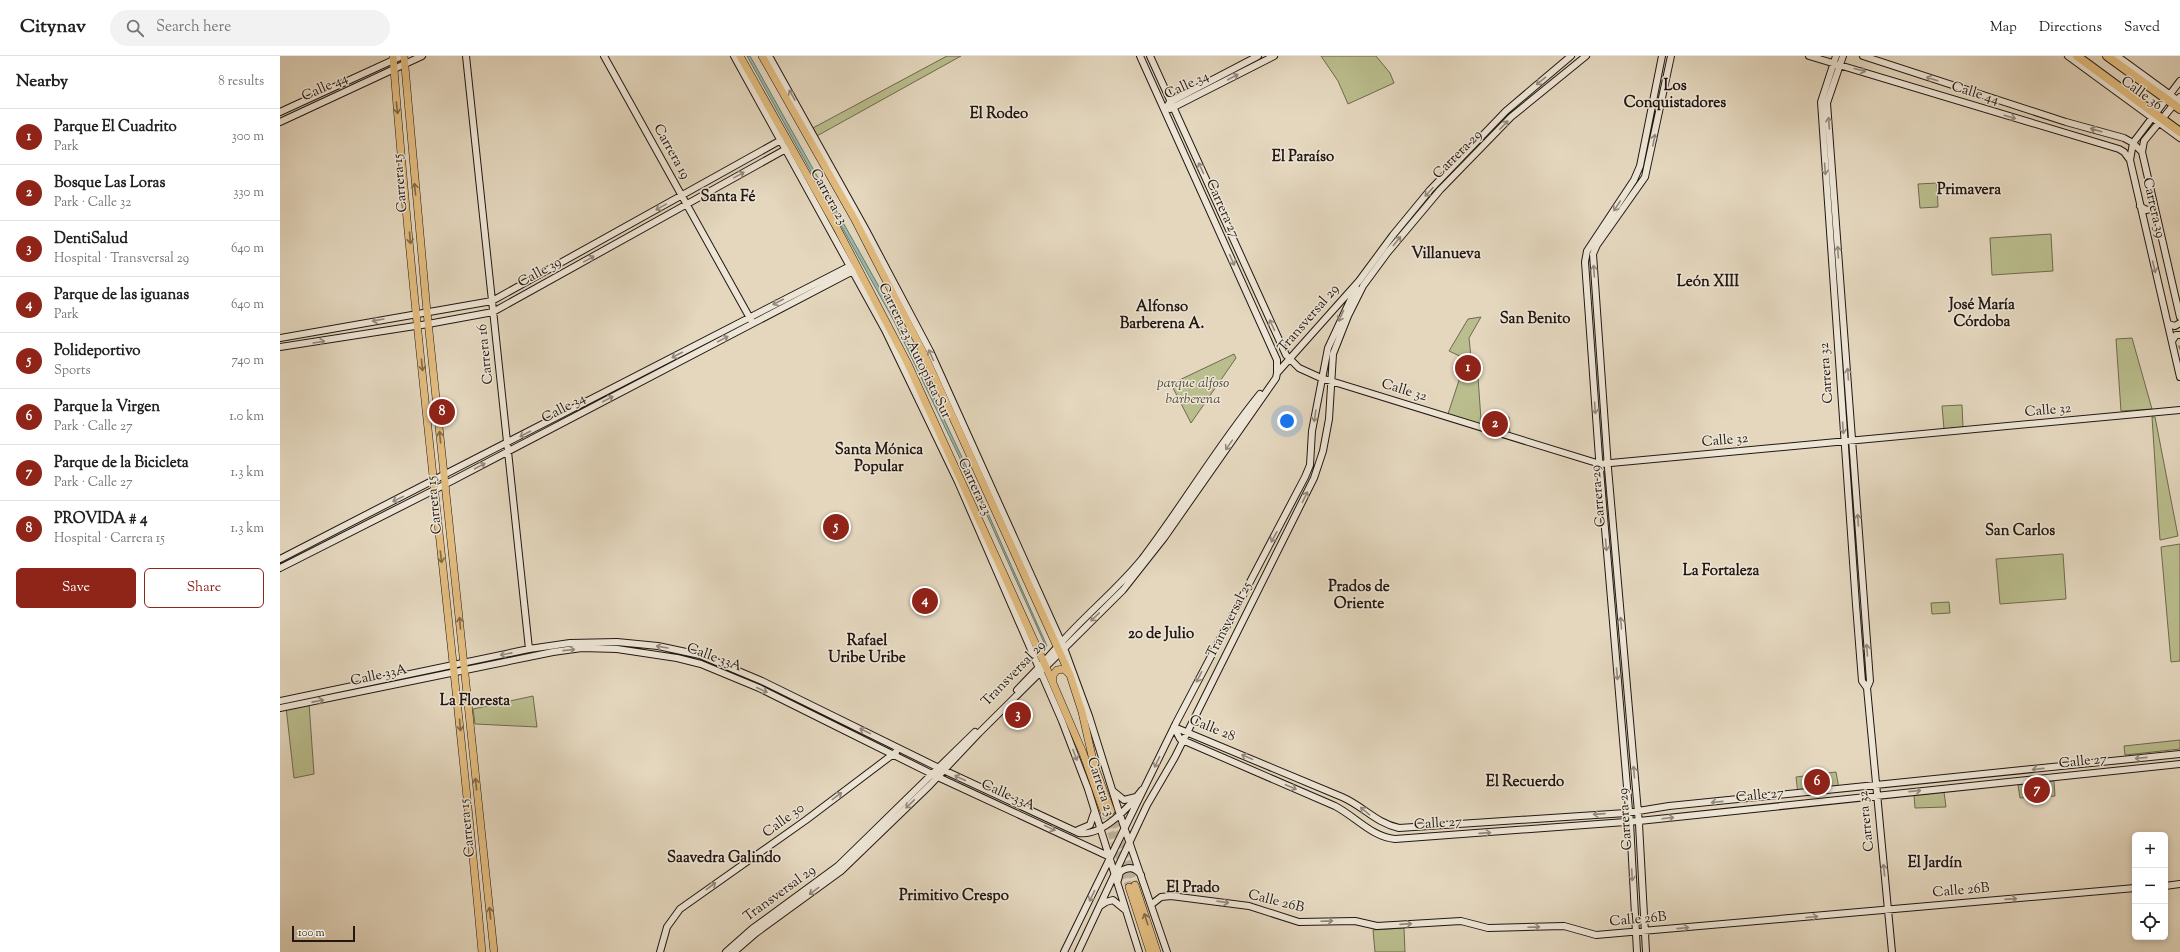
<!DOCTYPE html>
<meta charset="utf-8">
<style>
body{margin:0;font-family:"Sorts Mill Goudy",serif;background:#f2f2f2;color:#202124}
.controls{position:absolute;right:12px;bottom:12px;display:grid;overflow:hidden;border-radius:6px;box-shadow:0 2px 6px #0003}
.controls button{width:36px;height:36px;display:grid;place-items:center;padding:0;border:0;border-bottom:1px solid #e0e0e0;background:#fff;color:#202124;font:20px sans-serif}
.scale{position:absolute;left:12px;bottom:10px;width:63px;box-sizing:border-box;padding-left:4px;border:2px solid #221712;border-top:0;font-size:11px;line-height:14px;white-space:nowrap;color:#221712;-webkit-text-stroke:3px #ede5d5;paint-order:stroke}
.you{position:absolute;left:1007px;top:365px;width:14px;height:14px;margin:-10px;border:3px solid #fff;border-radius:50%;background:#1a73e8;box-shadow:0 0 0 6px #1a73e833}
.badge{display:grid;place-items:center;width:26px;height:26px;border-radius:50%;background:#8f2418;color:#fff;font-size:13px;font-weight:700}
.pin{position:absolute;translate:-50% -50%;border:2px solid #fff;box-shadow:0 1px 4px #0006}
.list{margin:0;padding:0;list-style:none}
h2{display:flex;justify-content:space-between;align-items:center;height:52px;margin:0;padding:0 16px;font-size:17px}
h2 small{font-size:13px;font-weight:400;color:#757577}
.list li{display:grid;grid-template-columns:26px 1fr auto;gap:12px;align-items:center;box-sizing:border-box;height:56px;padding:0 16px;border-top:1px solid #e0e0e0}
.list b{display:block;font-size:15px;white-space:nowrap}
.list p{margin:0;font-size:13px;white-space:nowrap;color:#757577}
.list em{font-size:13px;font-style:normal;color:#757577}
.actions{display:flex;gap:8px;padding:12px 16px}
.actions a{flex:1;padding:9px 0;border:1px solid #8f2418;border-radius:6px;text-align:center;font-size:14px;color:#8f2418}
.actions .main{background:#8f2418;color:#fff}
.icon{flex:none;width:22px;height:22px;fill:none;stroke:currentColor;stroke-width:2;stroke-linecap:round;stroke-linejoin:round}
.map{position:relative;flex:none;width:1900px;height:896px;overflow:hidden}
header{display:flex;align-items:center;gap:24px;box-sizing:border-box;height:56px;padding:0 20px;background:#fff;border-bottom:1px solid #e0e0e0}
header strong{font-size:19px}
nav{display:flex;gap:22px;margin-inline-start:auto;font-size:14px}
.search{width:280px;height:36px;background:#f2f2f2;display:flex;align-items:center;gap:10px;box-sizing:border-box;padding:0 14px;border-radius:22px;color:#757577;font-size:15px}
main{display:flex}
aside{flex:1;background:#fff}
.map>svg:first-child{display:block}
.green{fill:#babd8d;stroke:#6e6a50}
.water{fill:#96baad;stroke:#68796f}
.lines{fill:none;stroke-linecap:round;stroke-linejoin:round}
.stream{stroke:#68796f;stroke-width:1.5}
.primary-tunnel{stroke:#bdb19c;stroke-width:7;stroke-dasharray:7 3.5;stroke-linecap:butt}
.secondary-casing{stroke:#221712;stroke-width:8}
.primary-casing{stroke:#221712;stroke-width:8}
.highway-casing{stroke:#221712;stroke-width:10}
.secondary{stroke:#ede5d5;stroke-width:6}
.primary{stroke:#e2bc7f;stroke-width:7}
.highway{stroke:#e2bc7f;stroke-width:8}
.oneway{stroke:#92887d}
.oneway2{stroke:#826a48}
.labels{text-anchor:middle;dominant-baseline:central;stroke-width:3;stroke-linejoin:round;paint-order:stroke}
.street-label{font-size:14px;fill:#221712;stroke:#ede5d5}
.park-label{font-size:14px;font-style:italic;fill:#504937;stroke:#ede5d5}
.neighbourhood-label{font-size:15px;font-weight:bold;fill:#221712;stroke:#ede5d5}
</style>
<header>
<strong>Citynav</strong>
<div class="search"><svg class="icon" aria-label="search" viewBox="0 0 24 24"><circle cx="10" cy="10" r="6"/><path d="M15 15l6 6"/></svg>Search here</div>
<nav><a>Map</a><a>Directions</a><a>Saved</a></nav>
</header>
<main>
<aside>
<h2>Nearby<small>8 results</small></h2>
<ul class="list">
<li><span class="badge">1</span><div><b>Parque El Cuadrito</b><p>Park</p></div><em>300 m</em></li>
<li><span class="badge">2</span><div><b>Bosque Las Loras</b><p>Park · Calle 32</p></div><em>330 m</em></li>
<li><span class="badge">3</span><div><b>DentiSalud</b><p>Hospital · Transversal 29</p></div><em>640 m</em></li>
<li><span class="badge">4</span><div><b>Parque de las iguanas</b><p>Park</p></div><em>640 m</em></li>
<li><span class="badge">5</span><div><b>Polideportivo</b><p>Sports</p></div><em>740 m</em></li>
<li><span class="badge">6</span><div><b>Parque la Virgen</b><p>Park · Calle 27</p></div><em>1.0 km</em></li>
<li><span class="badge">7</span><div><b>Parque de la Bicicleta</b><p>Park · Calle 27</p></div><em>1.3 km</em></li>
<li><span class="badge">8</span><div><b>PROVIDA # 4</b><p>Hospital · Carrera 15</p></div><em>1.3 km</em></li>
</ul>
<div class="actions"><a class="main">Save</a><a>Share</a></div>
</aside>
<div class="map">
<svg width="1900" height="896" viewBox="0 0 1900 896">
<rect width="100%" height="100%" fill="#e4d7be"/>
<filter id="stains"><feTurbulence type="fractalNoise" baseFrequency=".005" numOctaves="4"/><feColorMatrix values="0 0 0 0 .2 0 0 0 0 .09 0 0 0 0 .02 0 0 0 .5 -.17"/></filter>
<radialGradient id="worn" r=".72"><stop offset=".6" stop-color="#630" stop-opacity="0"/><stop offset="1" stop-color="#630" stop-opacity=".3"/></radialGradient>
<path class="green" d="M 667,0 L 681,0 L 535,81 L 531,73 Z
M 1041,0 L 1096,0 L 1110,17 L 1114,27 L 1068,48 L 1058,25 Z
M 1657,127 L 1658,151 L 1640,152 L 1638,128 Z
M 1771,178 L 1773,215 L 1712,219 L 1710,182 Z
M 1201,261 L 1189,282 L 1193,321 L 1198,321 L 1201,364 L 1229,361 L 1230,380 L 1167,361 L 1186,303 L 1169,295 L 1188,263 Z
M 1852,282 L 1872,353 L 1841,355 L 1836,283 Z
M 954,298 L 956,302 L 911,367 L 891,328 Z
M 1682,349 L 1683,371 L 1664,373 L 1662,350 Z
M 1872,361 L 1875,361 L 1898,480 L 1880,484 Z
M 1900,488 L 1900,605 L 1891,606 L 1881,491 Z
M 1783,498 L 1786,543 L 1720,548 L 1716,503 Z
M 1669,546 L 1670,557 L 1652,558 L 1651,547 Z
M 253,640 L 257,671 L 195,668 L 193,653 Z
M 29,647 L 34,718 L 14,722 L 6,651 Z
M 1900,684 L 1900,693 L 1845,699 L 1844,690 Z
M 1556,716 L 1559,733 L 1518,738 L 1516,721 Z
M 1774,725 L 1775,740 L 1740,742 L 1738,729 Z
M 1664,736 L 1666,751 L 1635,752 L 1634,739 Z
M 1124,872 L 1125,896 L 1095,896 L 1093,874 Z"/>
<path class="water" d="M 467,0 L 470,0 L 617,263 L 687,412 L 685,413 L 614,265 Z
M 693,428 L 695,428 L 767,590 L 766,591 Z"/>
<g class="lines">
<path class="stream" d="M 1899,290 L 1900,293"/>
<path class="primary-tunnel" d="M 831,755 L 855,829
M 824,756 L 849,831"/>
<g class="secondary-casing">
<path id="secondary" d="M 186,0 L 249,593
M 324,0 L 471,264
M 454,0 L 605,274 L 678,426 L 782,665 L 808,733 L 859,896
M 489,0 L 586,174 L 650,295 L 784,592 L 809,660 L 840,759 L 887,896
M 860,0 L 997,304 L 997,317
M 870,0 L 1006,299 L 1019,312 L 1041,322 L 1320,408 L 1900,354
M 1529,0 L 1839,93 L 1844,96 L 1850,104
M 1556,0 L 1541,46 L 1576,549 L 1582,625 L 1587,632
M 1563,0 L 1547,47 L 1590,625 L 1587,632 L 1612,896
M 1583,0 L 1786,66 L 1844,82 L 1853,87 L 1862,96
M 1788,0 L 1900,82
M 1837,0 L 1900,46
M 1900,25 L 1853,87 L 1850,104 L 1900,321
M 1900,41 L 1864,85 L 1862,96 L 1900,261
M 888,49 L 890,46 L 978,0
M 890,53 L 994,0
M 0,56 L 122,0
M 0,66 L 142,0
M 1860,150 L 1866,154 L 1871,153 L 1874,149
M 1888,268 L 1895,270 L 1900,267
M 0,282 L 212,245 L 501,84
M 1892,285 L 1896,279 L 1900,279
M 0,291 L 148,268 L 213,256 L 506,93
M 0,503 L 570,210
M 0,512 L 162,430 L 575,214
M 737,634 C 752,619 766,604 780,588 C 806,558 837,534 862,503 C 903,449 937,391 980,338
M 0,645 L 249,593 L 290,587 L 337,586 L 378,590 L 420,599 L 482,625 L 659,712 L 799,777 C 822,781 850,750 862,734
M 0,652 L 273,596 L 302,592 L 337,593 L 397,602 L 421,608 L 479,632 L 660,722 L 828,800
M 894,671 L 900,683 L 1055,750 C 1076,761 1092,781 1115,783 L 1359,765 L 1900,708
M 894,671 L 1062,741 C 1083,750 1096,767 1119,772 L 1346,757 L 1389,750 L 1900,698
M 833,735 L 844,744 L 856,741
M 798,774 L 810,769 L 814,757
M 838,824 L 840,816 C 848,810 855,811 861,819
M 1885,830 L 1900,828
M 872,848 L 881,841 L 891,840 L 969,850 L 1019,866 L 1075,865 L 1097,870 L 1181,865 L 1208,872 L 1284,870 L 1316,879 L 1855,832
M 820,850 L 826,846 L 833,844 L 844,853
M 380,896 L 387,871 L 400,853 L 526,764 L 616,696
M 446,896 L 472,873 L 558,810 L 695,676
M 454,896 L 476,877 L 561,815 L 650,729 L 699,677 L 843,534 L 884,482 L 996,322 L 997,317 L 1079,225 L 1113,179 L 1150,134 L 1226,55 L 1291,0
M 784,896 L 896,667 L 1025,421 L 1030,409 L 1032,375 L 1048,292 L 1076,232
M 798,896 L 867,749 L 895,701 L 1034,422 L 1043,395 L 1049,363 L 1053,298 L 1068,260 L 1083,230 L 1108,196 L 1160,134 L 1231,61 L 1306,0
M 1357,896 L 1350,766 L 1319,402 L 1305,206 L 1307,195 L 1354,124 L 1360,110 L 1382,0
M 1366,896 L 1359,768 L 1328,412 L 1313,198 L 1317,189 L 1365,121 L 1391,0"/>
</g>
<g class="primary-casing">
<path id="primary" d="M 113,0 C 136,299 175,597 202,896
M 124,0 L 147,256 L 214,896
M 460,0 L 557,172 L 628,308 L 766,611 L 803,697 L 824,756
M 482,0 L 574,162 L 644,298 L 790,619 L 802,656 L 814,709 L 831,755
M 773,626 L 773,619 L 777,614 L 784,613 L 789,618
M 855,829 L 877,896
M 849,831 L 870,896"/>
</g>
<g class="highway-casing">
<path id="highway" d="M 1797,0 L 1900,76
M 1827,0 L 1900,53"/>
</g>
<use href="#secondary" class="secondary"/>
<use href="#primary" class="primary"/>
<use href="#highway" class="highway"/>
</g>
<defs><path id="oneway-shaft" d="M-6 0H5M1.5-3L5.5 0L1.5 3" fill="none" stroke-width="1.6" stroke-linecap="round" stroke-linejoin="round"/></defs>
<g class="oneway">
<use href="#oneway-shaft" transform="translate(1580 14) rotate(15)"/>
<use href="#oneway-shaft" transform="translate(953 21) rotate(-28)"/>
<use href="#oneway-shaft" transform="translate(1652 23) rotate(-162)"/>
<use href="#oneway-shaft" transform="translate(1261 25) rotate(141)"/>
<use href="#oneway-shaft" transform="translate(512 39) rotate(-120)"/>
<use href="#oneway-shaft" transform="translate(1730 61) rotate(17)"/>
<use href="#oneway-shaft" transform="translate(1549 67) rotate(-94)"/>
<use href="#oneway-shaft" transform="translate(1224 69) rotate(-46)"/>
<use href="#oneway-shaft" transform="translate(1816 74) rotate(-164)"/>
<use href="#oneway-shaft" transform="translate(1374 84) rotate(-79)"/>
<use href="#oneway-shaft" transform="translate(921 112) rotate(-115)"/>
<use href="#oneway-shaft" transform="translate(1545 113) rotate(86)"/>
<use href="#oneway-shaft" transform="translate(459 119) rotate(-29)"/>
<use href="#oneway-shaft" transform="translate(1149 136) rotate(132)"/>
<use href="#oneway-shaft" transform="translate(1337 150) rotate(123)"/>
<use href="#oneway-shaft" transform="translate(381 151) rotate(151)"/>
<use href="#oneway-shaft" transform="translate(1117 185) rotate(-51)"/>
<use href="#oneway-shaft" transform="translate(1558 196) rotate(-94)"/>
<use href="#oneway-shaft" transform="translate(309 203) rotate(-29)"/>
<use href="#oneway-shaft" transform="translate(952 204) rotate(66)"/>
<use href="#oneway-shaft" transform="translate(1874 211) rotate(77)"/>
<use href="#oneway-shaft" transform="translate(1314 215) rotate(-94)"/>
<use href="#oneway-shaft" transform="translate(498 246) rotate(153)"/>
<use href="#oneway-shaft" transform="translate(1061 260) rotate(115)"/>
<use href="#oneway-shaft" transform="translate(98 264) rotate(170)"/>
<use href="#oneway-shaft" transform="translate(992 269) rotate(-115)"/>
<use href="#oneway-shaft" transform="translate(443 283) rotate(-28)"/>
<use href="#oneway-shaft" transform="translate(39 286) rotate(-9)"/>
<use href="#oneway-shaft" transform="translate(397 299) rotate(153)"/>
<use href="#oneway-shaft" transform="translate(651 299) rotate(-114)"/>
<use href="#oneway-shaft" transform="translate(1568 318) rotate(-94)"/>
<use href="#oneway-shaft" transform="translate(328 343) rotate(-28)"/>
<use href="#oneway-shaft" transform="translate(1315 352) rotate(86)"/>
<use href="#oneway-shaft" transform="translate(1035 360) rotate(99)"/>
<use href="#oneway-shaft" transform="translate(1563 372) rotate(86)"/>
<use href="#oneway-shaft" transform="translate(245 378) rotate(153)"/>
<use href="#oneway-shaft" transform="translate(949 389) rotate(125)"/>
<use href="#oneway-shaft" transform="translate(200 410) rotate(-28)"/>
<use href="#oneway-shaft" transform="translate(1025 441) rotate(-64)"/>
<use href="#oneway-shaft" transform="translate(118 443) rotate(154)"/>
<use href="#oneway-shaft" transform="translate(1578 464) rotate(-94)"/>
<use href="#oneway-shaft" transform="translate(994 481) rotate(119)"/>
<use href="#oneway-shaft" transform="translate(1326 489) rotate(85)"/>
<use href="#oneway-shaft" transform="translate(815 561) rotate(136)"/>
<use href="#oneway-shaft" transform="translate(1341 567) rotate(-95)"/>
<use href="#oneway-shaft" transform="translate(382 591) rotate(-170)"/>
<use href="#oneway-shaft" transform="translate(289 594) rotate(-6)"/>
<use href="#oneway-shaft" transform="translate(1587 594) rotate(-94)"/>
<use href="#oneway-shaft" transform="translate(226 598) rotate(169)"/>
<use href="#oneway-shaft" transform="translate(1337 618) rotate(85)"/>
<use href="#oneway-shaft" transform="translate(919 621) rotate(117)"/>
<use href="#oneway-shaft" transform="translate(482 634) rotate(25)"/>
<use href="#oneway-shaft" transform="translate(38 645) rotate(-11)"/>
<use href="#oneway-shaft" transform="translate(585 675) rotate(-154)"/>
<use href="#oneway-shaft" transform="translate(795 699) rotate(69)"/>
<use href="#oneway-shaft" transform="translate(967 701) rotate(-157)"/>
<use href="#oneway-shaft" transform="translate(1861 702) rotate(174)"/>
<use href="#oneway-shaft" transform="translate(877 706) rotate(116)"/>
<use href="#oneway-shaft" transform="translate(1758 713) rotate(174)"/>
<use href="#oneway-shaft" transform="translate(1354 716) rotate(-95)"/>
<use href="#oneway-shaft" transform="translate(680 722) rotate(-155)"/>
<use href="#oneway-shaft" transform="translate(1011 731) rotate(23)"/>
<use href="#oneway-shaft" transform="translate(1635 735) rotate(-6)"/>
<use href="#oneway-shaft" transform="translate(557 740) rotate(-37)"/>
<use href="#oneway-shaft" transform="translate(1437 746) rotate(174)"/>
<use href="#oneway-shaft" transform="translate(630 748) rotate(136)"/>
<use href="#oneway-shaft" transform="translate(1085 755) rotate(-141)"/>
<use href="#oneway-shaft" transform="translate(1319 758) rotate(176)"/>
<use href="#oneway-shaft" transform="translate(1388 762) rotate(-7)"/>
<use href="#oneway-shaft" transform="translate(770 772) rotate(25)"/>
<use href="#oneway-shaft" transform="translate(1205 777) rotate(-4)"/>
<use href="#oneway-shaft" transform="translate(1604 814) rotate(-96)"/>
<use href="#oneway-shaft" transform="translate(1352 819) rotate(87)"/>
<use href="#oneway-shaft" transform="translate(431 830) rotate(-37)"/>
<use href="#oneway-shaft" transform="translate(534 835) rotate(144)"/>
<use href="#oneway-shaft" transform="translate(812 840) rotate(116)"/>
<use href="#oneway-shaft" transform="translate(1731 843) rotate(-4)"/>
<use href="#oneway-shaft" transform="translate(943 846) rotate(8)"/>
<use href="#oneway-shaft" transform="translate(1532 861) rotate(-5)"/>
<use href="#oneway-shaft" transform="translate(1047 865) rotate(-2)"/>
<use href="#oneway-shaft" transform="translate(1126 868) rotate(-4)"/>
<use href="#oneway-shaft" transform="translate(1254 871) rotate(-2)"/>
<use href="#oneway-shaft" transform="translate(1403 872) rotate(-6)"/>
</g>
<g class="oneway2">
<use href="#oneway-shaft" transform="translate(117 52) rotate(84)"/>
<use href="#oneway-shaft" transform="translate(135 133) rotate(-96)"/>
<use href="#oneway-shaft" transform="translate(130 182) rotate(85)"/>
<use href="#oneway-shaft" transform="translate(142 309) rotate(84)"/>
<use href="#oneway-shaft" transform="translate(160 381) rotate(-96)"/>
<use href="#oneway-shaft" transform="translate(161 501) rotate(83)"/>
<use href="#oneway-shaft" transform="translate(180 567) rotate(-95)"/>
<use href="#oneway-shaft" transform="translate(180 669) rotate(85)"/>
<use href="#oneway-shaft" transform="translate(196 728) rotate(-96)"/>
<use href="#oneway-shaft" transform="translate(210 857) rotate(-96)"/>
<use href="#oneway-shaft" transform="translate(866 863) rotate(-108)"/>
</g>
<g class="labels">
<g class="street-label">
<text transform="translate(907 30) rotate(-25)">Calle 34</text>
<text transform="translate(45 32) rotate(-24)">Calle 44</text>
<text transform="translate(1695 38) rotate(17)">Calle 44</text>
<text transform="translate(1861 38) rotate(36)">Calle 36</text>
<text transform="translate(391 96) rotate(61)">Carrera 19</text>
<text transform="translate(1178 99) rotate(-45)">Carrera 29</text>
<text transform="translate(121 127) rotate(-95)">Carrera 15</text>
<text transform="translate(548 141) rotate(61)">Carrera 23</text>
<text transform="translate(1873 152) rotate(77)">Carrera 39</text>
<text transform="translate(942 153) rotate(66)">Carrera 27</text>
<text transform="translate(260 217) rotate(-29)">Calle 39</text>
<text transform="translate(1029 263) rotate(-49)">Transversal 29</text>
<text transform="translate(634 295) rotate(64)">Carrera 23 Autopista Sur</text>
<text transform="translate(206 298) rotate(-96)">Carrera 16</text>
<text transform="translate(1547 317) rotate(-94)">Carrera 32</text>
<text transform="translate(1124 335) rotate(17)">Calle 32</text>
<text transform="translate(284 353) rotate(-28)">Calle 34</text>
<text transform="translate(1768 355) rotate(-5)">Calle 32</text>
<text transform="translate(1445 385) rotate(-5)">Calle 32</text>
<text transform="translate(694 431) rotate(65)">Carrera 23</text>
<text transform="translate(1319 440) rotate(-95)">Carrera 29</text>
<text transform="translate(155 449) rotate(-96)">Carrera 15</text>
<text transform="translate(950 564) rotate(-63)">Transversal 25</text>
<text transform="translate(434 602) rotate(20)">Calle 33A</text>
<text transform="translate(734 618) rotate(-46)">Transversal 29</text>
<text transform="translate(99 620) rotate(-12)">Calle 33A</text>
<text transform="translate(932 673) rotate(22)">Calle 28</text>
<text transform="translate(1803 706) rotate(-6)">Calle 27</text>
<text transform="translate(820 731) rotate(72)">Carrera 23</text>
<text transform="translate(728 740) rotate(24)">Calle 33A</text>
<text transform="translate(1480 740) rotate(-6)">Calle 27</text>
<text transform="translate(1346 763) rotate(-94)">Carrera 29</text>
<text transform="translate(504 765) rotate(-36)">Calle 30</text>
<text transform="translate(1587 765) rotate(-96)">Carrera 32</text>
<text transform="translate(1158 768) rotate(-4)">Calle 27</text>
<text transform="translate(188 772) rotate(-96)">Carrera 15</text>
<text transform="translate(1681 835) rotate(-5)">Calle 26B</text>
<text transform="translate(500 838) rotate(-36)">Transversal 29</text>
<text transform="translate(996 846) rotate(14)">Calle 26B</text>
<text transform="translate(1358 864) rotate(-5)">Calle 26B</text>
</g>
<g class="park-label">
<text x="913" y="328">parque alfoso<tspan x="913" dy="16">barberena</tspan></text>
</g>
<g class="neighbourhood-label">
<text x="1395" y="30">Los<tspan x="1395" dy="17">Conquistadores</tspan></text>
<text x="719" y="58">El Rodeo</text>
<text x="1023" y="101">El Paraíso</text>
<text x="1689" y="134">Primavera</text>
<text x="448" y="141">Santa Fé</text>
<text x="1166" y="198">Villanueva</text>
<text x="1428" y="226">León XIII</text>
<text x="1702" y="249">José María<tspan x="1702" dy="17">Córdoba</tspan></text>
<text x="882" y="251">Alfonso<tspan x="882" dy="17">Barberena A.</tspan></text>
<text x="1255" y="263">San Benito</text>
<text x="599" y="394">Santa Mónica<tspan x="599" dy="17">Popular</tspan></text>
<text x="1740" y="475">San Carlos</text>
<text x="1441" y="515">La Fortaleza</text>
<text x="1079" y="531">Prados de<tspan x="1079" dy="17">Oriente</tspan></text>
<text x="881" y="578">20 de Julio</text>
<text x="587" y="585">Rafael<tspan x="587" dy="17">Uribe Uribe</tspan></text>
<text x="195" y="645">La Floresta</text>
<text x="1245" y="726">El Recuerdo</text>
<text x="444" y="802">Saavedra Galindo</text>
<text x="1655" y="807">El Jardín</text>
<text x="913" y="832">El Prado</text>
<text x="674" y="840">Primitivo Crespo</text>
</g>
</g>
<rect width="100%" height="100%" filter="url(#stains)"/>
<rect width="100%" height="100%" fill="url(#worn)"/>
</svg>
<div class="controls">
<button>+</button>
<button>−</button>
<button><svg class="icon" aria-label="locate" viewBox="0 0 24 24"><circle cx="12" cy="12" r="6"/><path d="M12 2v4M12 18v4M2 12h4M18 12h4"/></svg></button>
</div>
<div class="scale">100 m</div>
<div class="you"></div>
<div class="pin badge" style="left:1188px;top:312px">1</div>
<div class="pin badge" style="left:1215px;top:368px">2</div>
<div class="pin badge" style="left:738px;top:659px">3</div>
<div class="pin badge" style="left:645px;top:545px">4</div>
<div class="pin badge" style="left:556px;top:471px">5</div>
<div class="pin badge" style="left:1537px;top:726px">6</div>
<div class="pin badge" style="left:1757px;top:734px">7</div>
<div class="pin badge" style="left:162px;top:356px">8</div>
</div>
</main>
